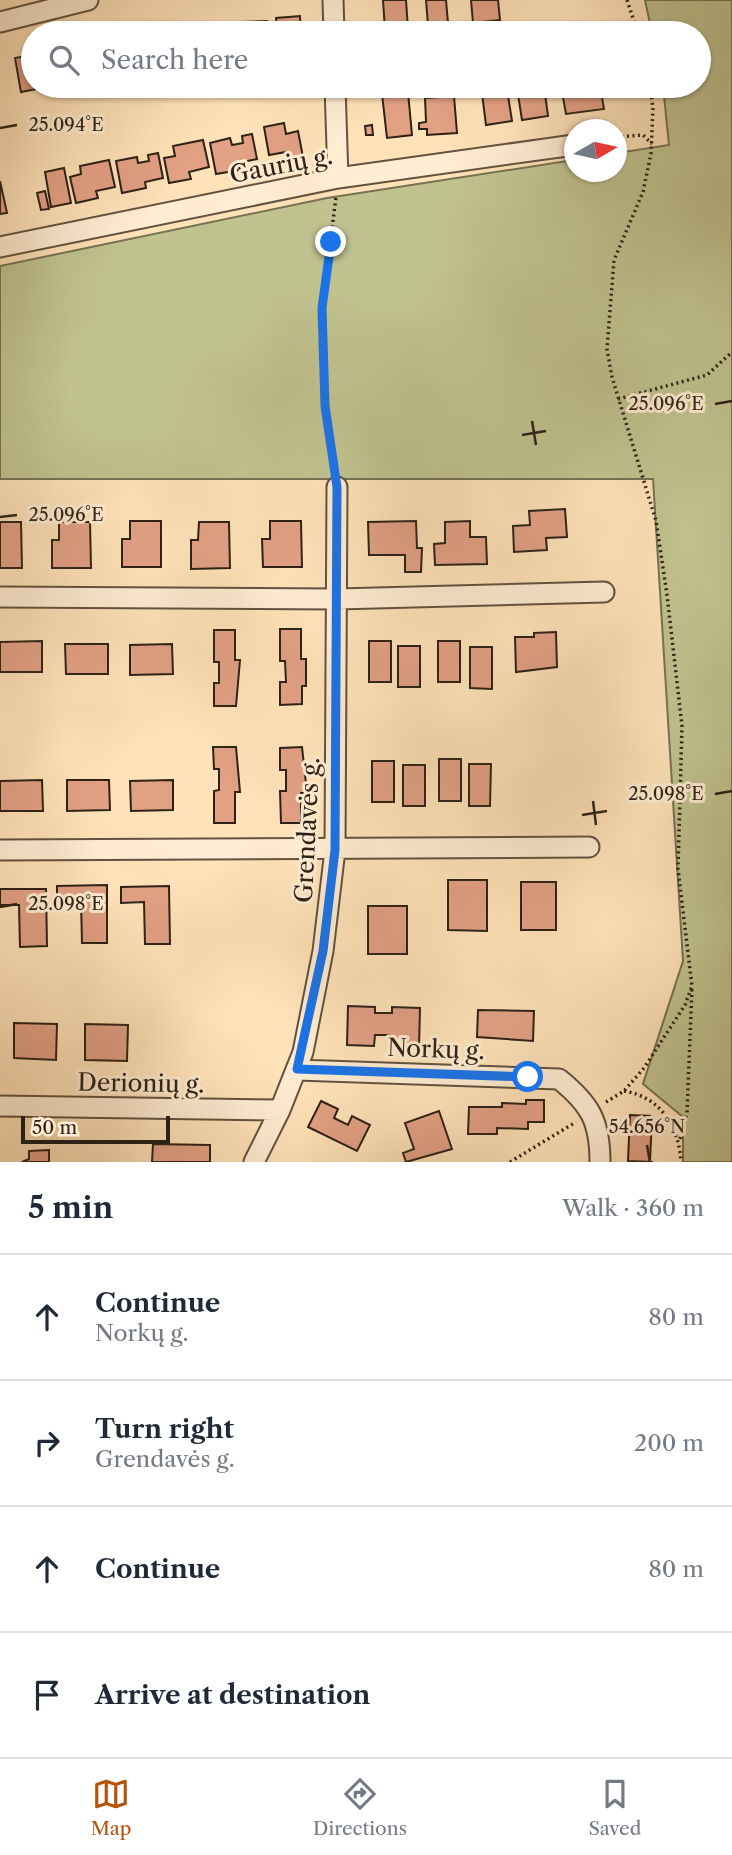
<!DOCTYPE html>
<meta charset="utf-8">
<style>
body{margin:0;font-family:"Libre Caslon Text",serif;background:#f2f2f3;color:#1f2937}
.compass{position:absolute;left:564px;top:119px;width:63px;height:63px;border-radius:50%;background:#fff;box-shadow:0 2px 5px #0004;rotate:81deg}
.scale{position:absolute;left:21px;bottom:18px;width:149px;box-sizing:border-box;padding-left:7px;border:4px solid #2d2216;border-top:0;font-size:19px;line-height:24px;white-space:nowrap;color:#2d2216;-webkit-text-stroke:5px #ffecd2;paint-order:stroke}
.stop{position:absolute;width:21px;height:21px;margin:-16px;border:5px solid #1a73e8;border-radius:50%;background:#fff}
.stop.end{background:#1a73e8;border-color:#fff;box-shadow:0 2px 7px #0008}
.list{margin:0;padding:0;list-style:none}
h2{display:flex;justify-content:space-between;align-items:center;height:91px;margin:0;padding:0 28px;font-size:30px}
h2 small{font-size:23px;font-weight:400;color:#747a83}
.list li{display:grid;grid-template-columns:46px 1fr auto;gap:21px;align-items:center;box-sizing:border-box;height:126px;padding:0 28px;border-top:2px solid #e0e1e3}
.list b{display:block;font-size:26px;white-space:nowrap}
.list p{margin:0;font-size:23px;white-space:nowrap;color:#747a83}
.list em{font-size:23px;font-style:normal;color:#747a83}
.icon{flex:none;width:38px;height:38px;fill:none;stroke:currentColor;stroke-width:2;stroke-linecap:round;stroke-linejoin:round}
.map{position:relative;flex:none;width:732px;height:1162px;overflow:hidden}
.search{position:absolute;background:#fff;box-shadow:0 2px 5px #0004;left:21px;right:21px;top:21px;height:77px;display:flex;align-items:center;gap:18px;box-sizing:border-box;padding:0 24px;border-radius:38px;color:#747a83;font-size:26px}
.sheet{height:595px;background:#fff}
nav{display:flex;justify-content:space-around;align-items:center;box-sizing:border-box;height:98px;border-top:2px solid #e0e1e3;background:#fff;font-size:19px;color:#747a83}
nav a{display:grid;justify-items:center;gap:4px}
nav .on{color:#b45309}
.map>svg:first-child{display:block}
.green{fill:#c0c390;stroke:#767253;stroke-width:2}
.building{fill:#e2a085;stroke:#2d2216;stroke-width:2}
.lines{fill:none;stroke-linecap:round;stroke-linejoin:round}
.street-casing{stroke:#62523f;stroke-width:23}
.path{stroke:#2d2216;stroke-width:3.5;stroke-dasharray:2 3.5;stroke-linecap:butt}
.street{stroke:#ffecd2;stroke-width:19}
.route{stroke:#1a73e8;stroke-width:9}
.ticks{fill:none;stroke:#2d2216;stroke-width:2.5}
.labels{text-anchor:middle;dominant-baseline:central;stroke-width:6;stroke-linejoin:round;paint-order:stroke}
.street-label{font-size:24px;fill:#2d2216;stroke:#ffecd2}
.ticks-label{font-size:18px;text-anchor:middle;fill:#2d2216;stroke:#ffecd2;stroke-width:6;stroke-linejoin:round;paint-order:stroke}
</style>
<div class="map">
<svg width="732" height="1162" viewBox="0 0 732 1162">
<rect width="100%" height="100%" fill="#ffe2b9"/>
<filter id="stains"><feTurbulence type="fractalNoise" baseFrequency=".00286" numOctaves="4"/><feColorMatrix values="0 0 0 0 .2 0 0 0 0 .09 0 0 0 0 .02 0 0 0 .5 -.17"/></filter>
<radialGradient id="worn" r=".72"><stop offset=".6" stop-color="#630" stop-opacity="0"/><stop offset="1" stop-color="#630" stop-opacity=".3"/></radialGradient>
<path class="green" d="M 645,0 L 732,0 L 732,1162 L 683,1162 L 683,1117 L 643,1084 L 683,961 L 653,479 L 0,479 L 0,266 L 327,198 L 574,160 L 574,172 L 616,172 L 617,153 L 669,145 L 663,86 L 699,86 L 699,33 L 652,33 Z"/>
<path class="building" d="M 383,0 L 406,0 L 408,29 L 385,30 Z
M 426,0 L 446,0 L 448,23 L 428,25 Z
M 471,0 L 498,0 L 500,20 L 473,23 Z
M 300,16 L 301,33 L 277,33 L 276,18 Z
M 267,21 L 267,33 L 242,33 L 241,22 Z
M 225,26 L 225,33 L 200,33 L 200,27 Z
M 33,55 L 33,86 L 47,87 L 21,92 L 15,58 Z
M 544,86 L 548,116 L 522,120 L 517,88 Z
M 561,86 L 600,86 L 604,109 L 566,114 Z
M 507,89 L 512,121 L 486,125 L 482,93 Z
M 408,92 L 412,135 L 387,138 L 382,94 Z
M 454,96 L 457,133 L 427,135 L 427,129 L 419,129 L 419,123 L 426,122 L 425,98 Z
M 284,123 L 286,134 L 298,131 L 303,157 L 288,159 L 286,152 L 269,155 L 264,127 Z
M 372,125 L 373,135 L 366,135 L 365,126 Z
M 252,134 L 257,159 L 238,163 L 240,170 L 216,174 L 210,143 L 230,138 L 232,145 L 243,143 L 242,136 Z
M 203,140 L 209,167 L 189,172 L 191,179 L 169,183 L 164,158 L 175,156 L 173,146 Z
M 158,153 L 163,178 L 145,182 L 146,188 L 122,193 L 116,161 L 137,157 L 138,163 L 149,161 L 148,155 Z
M 109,160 L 115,187 L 96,191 L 98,198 L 76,203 L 70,177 L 81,174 L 80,166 Z
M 64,168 L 71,203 L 51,207 L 45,172 Z
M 0,181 L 7,213 L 0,214 Z
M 45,191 L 49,209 L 41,210 L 37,193 Z
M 565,509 L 567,537 L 546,538 L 547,550 L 514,552 L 513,526 L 530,525 L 529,511 Z
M 130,521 L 161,521 L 161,567 L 122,567 L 122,539 L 130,539 Z
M 270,521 L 301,521 L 302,567 L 263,567 L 262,539 L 270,539 Z
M 416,521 L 417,548 L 422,548 L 421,572 L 405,572 L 405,555 L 369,555 L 368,522 Z
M 470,521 L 470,537 L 486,537 L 487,564 L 435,565 L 434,544 L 445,543 L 445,522 Z
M 0,522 L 21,522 L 22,568 L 0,568 Z
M 59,522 L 90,522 L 91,568 L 52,568 L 52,540 L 59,540 Z
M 199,522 L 229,522 L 230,568 L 191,569 L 191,540 L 198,540 Z
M 280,629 L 301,629 L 301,659 L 306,659 L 306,686 L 302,686 L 302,704 L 280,705 L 280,682 L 286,682 L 285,661 L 280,661 Z
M 214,630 L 235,630 L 235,660 L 240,660 L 236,706 L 214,706 L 214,683 L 219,683 L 219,662 L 214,662 Z
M 556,632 L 557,667 L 516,672 L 515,637 L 534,637 L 534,633 Z
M 42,641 L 42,672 L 0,672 L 0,642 Z
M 369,641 L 391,641 L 391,682 L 369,682 Z
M 438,641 L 460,641 L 460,682 L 438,682 Z
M 65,644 L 108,644 L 108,674 L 66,674 Z
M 172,644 L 173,674 L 130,675 L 130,645 Z
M 398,646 L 420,646 L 420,687 L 398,687 Z
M 470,647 L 492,647 L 492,689 L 470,688 Z
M 213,747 L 236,747 L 240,792 L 235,792 L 235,823 L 214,823 L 214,791 L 219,790 L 219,769 L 214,769 Z
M 302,747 L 307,793 L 301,793 L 301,823 L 281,823 L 280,791 L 286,791 L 286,770 L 280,770 L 280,748 Z
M 439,759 L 461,759 L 461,801 L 439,801 Z
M 372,761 L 394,761 L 394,802 L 372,802 Z
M 469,764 L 491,764 L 490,806 L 469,806 Z
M 403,765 L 425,765 L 425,806 L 403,806 Z
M 42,780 L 43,811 L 0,811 L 0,781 Z
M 67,780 L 109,780 L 110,810 L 67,811 Z
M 173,780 L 173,810 L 131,811 L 130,781 Z
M 448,880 L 487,880 L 487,931 L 448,930 Z
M 521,882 L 556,882 L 556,930 L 521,930 Z
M 107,885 L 107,943 L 82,943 L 81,901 L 57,901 L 57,886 Z
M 169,886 L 170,944 L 145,944 L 144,902 L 121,903 L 121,887 Z
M 0,889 L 46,889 L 47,946 L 20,947 L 19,905 L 0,905 Z
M 368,906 L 407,906 L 407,954 L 368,954 Z
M 348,1006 L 375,1007 L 375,1013 L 392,1013 L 392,1007 L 420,1008 L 419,1047 L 390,1046 L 390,1035 L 375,1035 L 374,1046 L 347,1045 Z
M 478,1010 L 534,1011 L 533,1041 L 477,1037 Z
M 14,1023 L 57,1024 L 56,1060 L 14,1058 Z
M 85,1024 L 128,1025 L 127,1061 L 85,1060 Z
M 526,1100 L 544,1100 L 544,1122 L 528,1122 L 528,1129 L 497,1128 L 497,1134 L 468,1134 L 469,1107 L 502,1107 L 502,1103 L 526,1104 Z
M 321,1101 L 338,1109 L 334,1118 L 348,1125 L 352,1116 L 370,1125 L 357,1151 L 308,1127 Z
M 439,1111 L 452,1149 L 406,1162 L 403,1153 L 414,1149 L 405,1123 Z
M 630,1115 L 652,1116 L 650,1162 L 653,1162 L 628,1161 Z
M 153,1144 L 210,1145 L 210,1162 L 152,1162 Z
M 49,1150 L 49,1162 L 22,1162 L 29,1159 L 29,1151 Z"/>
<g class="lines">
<g class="street-casing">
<path id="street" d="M 333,0 L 334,33
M 0,22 L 88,0
M 335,86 L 338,178
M 0,247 L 338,178 L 574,145
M 0,597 L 337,599 L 604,592
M 0,850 L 589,847
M 297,1070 L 559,1079 C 590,1104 600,1121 600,1162
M 0,1106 L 280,1110
M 254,1162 L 280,1110 L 303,1052 L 323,951 L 335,850 L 337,487"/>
</g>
<path class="path" d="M 627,0 L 638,33
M 616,137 L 643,135 L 652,144
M 618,399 L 707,375 L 732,352
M 334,468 L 325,406 L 322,308 L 336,197
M 624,1091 C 661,1097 679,1127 681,1162
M 606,1102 L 624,1091 L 644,1068 L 685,1005 L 692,986 L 678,869 L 682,726 L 667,595 L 656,521 L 612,377 L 607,349 L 614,260 L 643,192 L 651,154 L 653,108 L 650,86
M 680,1139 L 687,1113 L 692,988
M 510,1162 L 576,1122"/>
<use href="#street" class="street"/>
</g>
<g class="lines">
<path class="route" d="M 331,242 L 322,308 L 325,406 L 337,487 L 335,850 L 323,951 L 297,1069 L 528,1077"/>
</g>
<path class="ticks" d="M 0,128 L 17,125M 715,404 L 732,401M 532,421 L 536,445M 522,435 L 546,431M 0,517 L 17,515M 715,794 L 732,791M 593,801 L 596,825M 582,815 L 607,811M 0,907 L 17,904M 647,1145 L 650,1162"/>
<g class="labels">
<g class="street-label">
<text transform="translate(281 165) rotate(-11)">Gaurių g.</text>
<text transform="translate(307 830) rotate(-87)">Grendavės g.</text>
<text transform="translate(436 1049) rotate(2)">Norkų g.</text>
<text transform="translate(141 1083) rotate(1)">Derionių g.</text>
</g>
</g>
<g class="ticks-label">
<text x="66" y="131">25.094°E</text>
<text x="666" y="410">25.096°E</text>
<text x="66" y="521">25.096°E</text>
<text x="666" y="800">25.098°E</text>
<text x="66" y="910">25.098°E</text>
<text x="647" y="1133">54.656°N</text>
</g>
<rect width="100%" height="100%" filter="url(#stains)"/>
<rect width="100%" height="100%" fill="url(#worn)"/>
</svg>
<svg class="compass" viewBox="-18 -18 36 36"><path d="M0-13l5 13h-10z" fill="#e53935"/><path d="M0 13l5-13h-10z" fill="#747a83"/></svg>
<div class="scale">50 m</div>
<div class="stop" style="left:528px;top:1077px"></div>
<div class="stop end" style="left:331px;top:242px"></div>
<div class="search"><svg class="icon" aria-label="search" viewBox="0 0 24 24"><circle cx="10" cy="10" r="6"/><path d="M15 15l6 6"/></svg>Search here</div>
</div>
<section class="sheet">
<h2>5 min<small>Walk · 360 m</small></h2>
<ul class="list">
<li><svg class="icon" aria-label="ahead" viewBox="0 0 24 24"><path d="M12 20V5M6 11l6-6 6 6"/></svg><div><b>Continue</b><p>Norkų g.</p></div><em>80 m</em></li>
<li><svg class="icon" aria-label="right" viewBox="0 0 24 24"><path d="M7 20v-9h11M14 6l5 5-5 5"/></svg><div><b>Turn right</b><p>Grendavės g.</p></div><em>200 m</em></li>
<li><svg class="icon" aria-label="ahead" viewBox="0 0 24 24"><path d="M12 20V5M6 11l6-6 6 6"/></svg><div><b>Continue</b></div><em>80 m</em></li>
<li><svg class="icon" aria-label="arrive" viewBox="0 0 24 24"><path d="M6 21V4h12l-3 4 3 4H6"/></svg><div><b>Arrive at destination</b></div></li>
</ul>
</section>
<nav>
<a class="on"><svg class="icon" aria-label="map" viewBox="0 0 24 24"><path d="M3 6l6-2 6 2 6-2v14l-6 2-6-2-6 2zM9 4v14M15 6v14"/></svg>Map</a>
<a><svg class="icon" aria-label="directions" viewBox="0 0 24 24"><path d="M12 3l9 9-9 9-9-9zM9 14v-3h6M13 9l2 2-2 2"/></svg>Directions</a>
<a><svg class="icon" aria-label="saved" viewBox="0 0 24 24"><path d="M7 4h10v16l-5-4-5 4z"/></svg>Saved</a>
</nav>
